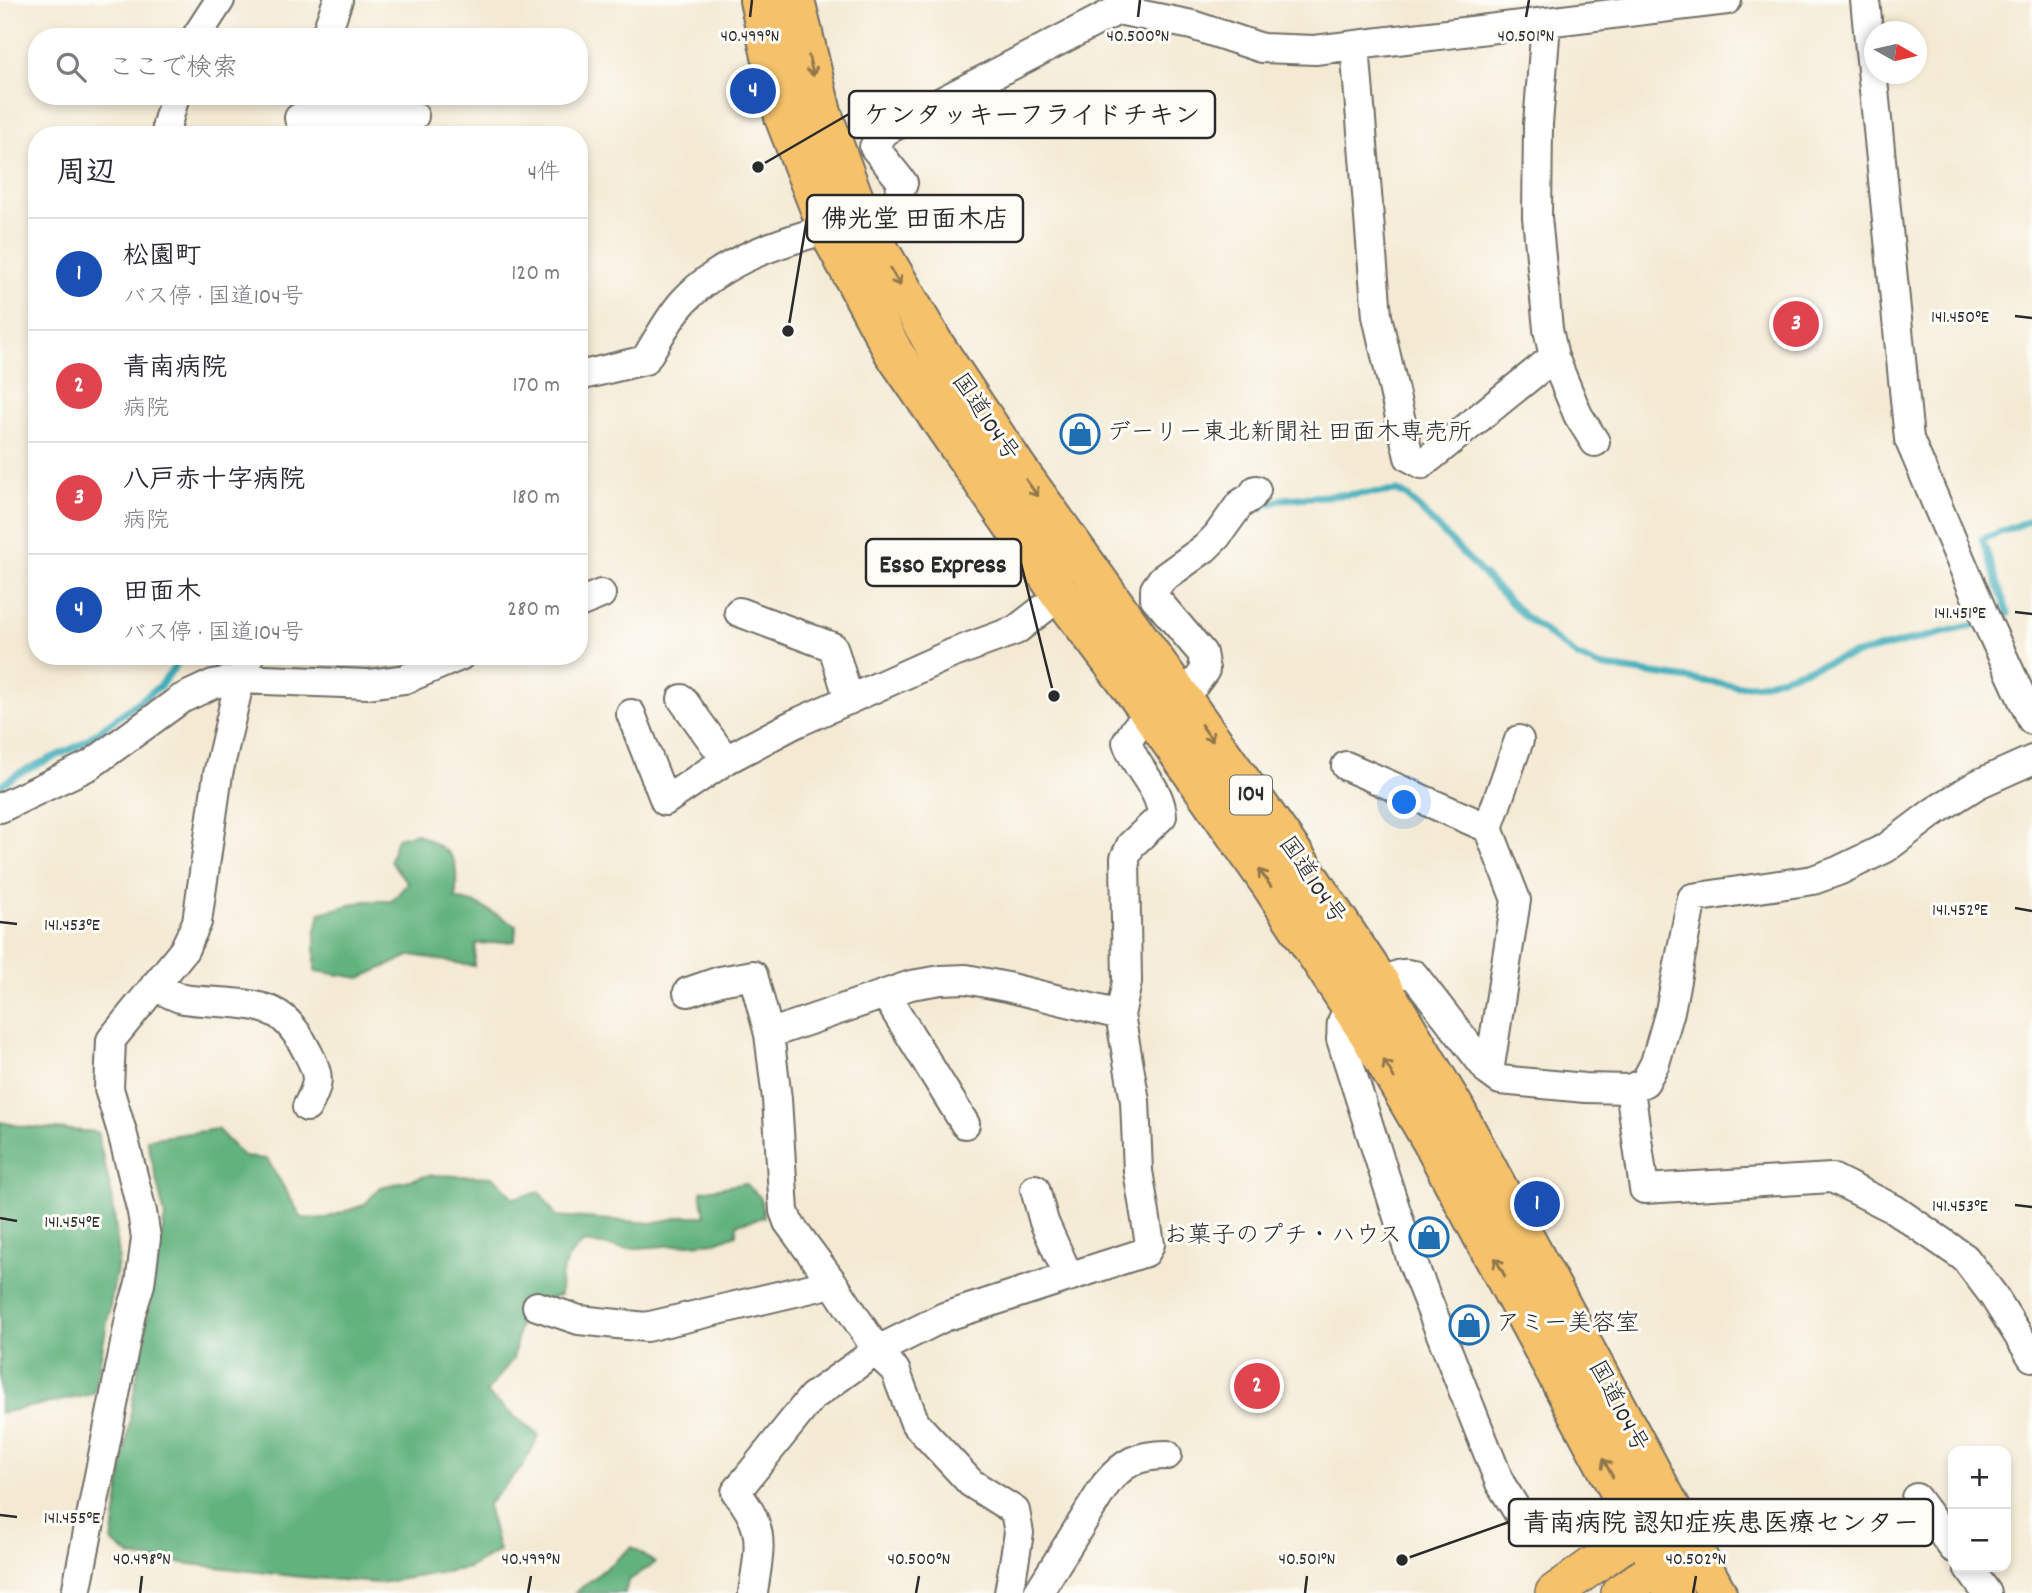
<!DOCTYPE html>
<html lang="ja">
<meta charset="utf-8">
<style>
body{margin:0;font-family:Dekko,"Klee One",sans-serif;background:#f2f2f3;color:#2b2b33}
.controls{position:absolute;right:21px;bottom:21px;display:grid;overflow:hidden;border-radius:14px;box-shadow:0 4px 10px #0003}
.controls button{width:63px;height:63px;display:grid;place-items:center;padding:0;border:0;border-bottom:2px solid #e1e1e2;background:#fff;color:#2b2b33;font:35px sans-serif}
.compass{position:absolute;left:1864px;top:21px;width:63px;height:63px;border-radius:50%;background:#fff;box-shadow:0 4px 10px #0003;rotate:98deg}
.you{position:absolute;left:1405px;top:803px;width:24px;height:24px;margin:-18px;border:5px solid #fff;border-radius:50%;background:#1a73e8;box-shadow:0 0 0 10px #1a73e833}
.badge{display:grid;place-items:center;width:46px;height:46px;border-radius:50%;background:#1f6fb2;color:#fff;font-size:23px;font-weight:700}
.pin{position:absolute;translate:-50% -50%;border:4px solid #fff;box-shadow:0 2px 7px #0006}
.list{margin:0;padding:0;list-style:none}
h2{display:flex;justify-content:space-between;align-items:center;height:91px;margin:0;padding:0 28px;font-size:30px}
h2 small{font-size:23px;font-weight:400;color:#7c7c81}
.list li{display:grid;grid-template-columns:46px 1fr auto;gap:21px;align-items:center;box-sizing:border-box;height:112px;padding:0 28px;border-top:2px solid #e1e1e2}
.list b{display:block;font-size:26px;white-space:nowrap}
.list p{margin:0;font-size:23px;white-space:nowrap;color:#7c7c81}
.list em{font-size:23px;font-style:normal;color:#7c7c81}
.icon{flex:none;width:38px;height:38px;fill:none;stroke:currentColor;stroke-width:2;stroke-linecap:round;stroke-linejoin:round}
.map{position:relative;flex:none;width:2032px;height:1593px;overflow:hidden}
.search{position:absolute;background:#fff;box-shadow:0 4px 10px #0003;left:28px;top:28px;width:560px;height:77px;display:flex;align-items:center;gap:18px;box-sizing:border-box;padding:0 24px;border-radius:28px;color:#7c7c81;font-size:26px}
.panel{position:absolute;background:#fff;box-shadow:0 4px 10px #0003;left:28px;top:126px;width:560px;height:539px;border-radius:28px}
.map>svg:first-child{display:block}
.forest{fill:#62b27e;stroke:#466e54;stroke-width:2}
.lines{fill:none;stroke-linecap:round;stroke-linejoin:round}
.stream{stroke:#3cacb9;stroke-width:7}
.minor-casing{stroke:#716e66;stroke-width:32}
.major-casing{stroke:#716e66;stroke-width:40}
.highway-casing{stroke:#716e66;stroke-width:42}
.minor{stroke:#fff;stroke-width:28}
.major{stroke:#f5c16b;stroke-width:37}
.highway{stroke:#f5c16b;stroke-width:38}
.oneway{stroke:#90764b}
.ticks{fill:none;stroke:#2b2b2b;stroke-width:2.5}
.labels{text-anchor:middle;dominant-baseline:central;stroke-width:6;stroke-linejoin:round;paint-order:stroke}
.shield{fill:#fdfcf7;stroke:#6a6a68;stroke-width:2}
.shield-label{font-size:23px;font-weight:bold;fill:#2b2b2b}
.street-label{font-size:24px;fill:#2b2b2b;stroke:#fdfcf7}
.poi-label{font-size:24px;fill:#2b2b2b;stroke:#fdfcf7;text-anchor:start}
.ticks-label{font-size:18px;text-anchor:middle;fill:#2b2b2b;stroke:#fdfcf7;stroke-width:6;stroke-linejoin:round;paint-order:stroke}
.leader{fill:none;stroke:#2b2b2b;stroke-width:2.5}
.callout-dot{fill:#2b2b2b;stroke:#fdfcf7;stroke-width:2.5}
.callout{fill:#fdfcf7;stroke:#2b2b2b;stroke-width:2.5}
.callout-label{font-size:26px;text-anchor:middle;font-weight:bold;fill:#2b2b2b}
</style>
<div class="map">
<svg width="2032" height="1593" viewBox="0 0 2032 1593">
<rect width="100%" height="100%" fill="#fdfcf7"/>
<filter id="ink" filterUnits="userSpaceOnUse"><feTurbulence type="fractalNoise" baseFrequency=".0143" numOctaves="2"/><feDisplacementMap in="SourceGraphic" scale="14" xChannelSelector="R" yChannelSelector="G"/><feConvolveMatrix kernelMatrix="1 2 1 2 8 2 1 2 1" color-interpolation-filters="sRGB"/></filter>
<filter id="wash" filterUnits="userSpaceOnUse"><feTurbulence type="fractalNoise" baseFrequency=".00686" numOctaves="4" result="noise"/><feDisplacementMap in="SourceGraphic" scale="28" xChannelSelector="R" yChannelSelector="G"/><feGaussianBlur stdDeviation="1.57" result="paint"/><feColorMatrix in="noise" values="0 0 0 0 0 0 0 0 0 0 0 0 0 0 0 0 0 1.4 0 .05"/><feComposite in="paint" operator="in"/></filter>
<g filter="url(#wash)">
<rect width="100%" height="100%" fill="#f4ead4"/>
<path class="forest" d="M 416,833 C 457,857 457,851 456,899 L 477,904 L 516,925 L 515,941 L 476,944 L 474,966 L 412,955 L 360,978 L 315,971 L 315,935 L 320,913 L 365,901 L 392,901 L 408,883 L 390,861 L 397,838 Z
M 0,1122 L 26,1127 L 97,1132 L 112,1196 L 119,1257 L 94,1394 L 0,1413 Z
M 217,1129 L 244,1157 L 267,1159 L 302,1218 L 323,1219 L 364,1205 L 381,1187 L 430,1175 L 494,1177 L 513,1198 L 540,1192 L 556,1216 L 652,1223 L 686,1216 L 705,1216 L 701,1191 L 745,1183 L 760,1197 L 764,1217 L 737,1224 L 736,1234 L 716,1242 L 626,1249 L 584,1242 C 564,1259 560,1270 560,1295 L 523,1307 L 513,1359 L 486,1393 L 539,1436 L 523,1466 L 487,1505 L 499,1551 L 468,1568 L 380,1583 L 301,1577 L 132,1557 L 112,1542 L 133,1398 L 165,1217 L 147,1139 Z
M 632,1547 L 655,1563 L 628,1581 L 625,1593 L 575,1593 Z"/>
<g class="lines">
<path class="stream" d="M 1255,509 L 1283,499 L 1398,491 L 1408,497 L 1523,615 L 1577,656 L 1599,666 L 1739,686 L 1761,684 L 1841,658 L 1982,623
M 1993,619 L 2008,614 L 1982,539 L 2032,520
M 0,786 L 17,774 L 80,745 L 160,686 L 183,656"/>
</g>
</g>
<g filter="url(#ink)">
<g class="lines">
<g class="minor-casing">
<path id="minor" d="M 1865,0 L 1909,439 L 1986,620 L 2032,720
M 1546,24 L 1538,124 L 1537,217 L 1548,329 L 1554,357 L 1578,415 L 1595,442
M 196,37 L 220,0
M 325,37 L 338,0
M 1355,46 L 1377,316 L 1409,457 L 1422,464 L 1554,357
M 299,118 L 414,116
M 167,135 L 167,124 L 175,96
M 579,376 L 645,360 C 657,341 669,317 684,301 C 737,244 824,233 894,209 L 903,183 L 874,147 L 885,131 L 1118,10 L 1192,25 L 1262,48 L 1315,50 L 1727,0
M 579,603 L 601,594
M 739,612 L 833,647 L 849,700
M 682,699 L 726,760
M 631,714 L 665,801 L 726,760 L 794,724 L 951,654 L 1016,630 L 1061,595
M 1346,766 L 1488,828 L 1516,900 L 1489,1072
M 0,808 L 90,765 L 181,699 L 213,684 L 240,679 L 368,684 L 405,679 L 460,656
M 1488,828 L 1519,740
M 155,985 C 164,991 174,997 184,999 C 212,1004 262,999 283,1018 C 294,1027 302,1041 308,1053 C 321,1077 319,1084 307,1107
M 688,992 L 720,981 L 753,975 L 769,1034 L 777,1099 L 784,1211 L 788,1222 L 833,1283 L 882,1358 L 895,1370 L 915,1423 L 971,1483 L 1015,1511 L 1019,1533 L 1009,1593
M 885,994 L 965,1124
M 769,1034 L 911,985 L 941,980 L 966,979 L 1007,987 L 1120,1015
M 1630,1089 L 1644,1189 L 1832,1178 L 1894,1209 L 1965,1258 L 1993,1295 L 2032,1357
M 1035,1189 L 1044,1222 L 1069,1277
M 537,1306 L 579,1320 L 646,1327 L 833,1283
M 1916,1498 L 1953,1548
M 1526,1525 L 1500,1483 L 1412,1261 L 1341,1039 C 1342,1034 1341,1027 1342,1022 C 1347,1008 1388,975 1403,974 C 1407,973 1410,975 1414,975 L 1489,1072 L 1500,1080 L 1585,1088 L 1630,1089 L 1645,1082 L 1655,1063 L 1670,1011 L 1692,898 L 1813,880 L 1838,871 L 1886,848 L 1935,811 L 1978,784 L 2032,760
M 1968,1567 L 1987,1593
M 76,1593 L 131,1313 L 140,1284 L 146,1238 L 142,1212 L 122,1132 L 109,1089 L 111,1040 L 184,950 L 197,922 L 218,774 L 240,679 L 250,656
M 753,1593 C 759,1549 767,1529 736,1492 L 812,1397 L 876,1351 L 944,1317 L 1146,1252 L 1150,1244 L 1138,1171 L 1135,1101 L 1120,1015 L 1127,982 L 1125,858 L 1131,845 L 1162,816 C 1161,788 1135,769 1127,742 L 1136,728 L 1194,685 L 1205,670 L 1202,653 L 1155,598 L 1155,589 L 1162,579 L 1205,548 L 1217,536 L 1240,504 L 1251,497 L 1256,490
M 1038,1593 L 1106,1484 C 1124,1462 1138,1455 1167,1455"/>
</g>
<g class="major-casing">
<path id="major" d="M 1554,1593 L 1667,1513
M 1620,1593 L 1684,1551"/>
</g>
<g class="highway-casing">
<path id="highway" d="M 759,0 L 784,117 L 828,230 L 894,353 L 1061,595 L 1152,715 L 1271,885 L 1369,1034 L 1432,1142 L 1674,1593
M 795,0 L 822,113 L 862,220 L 934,344 L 1017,468 L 1292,852 L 1381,985 L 1454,1107 L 1717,1593"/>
</g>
<use href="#minor" class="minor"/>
<use href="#major" class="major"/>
<use href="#highway" class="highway"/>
</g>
<defs><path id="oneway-shaft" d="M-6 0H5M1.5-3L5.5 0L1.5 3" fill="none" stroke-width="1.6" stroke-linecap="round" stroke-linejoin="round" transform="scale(1.75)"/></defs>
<g class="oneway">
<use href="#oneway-shaft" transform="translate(811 66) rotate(77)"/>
<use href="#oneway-shaft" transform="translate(895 277) rotate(60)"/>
<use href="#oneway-shaft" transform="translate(1032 488) rotate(54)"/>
<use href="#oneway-shaft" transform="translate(1207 733) rotate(55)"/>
<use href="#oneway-shaft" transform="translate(1265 878) rotate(-125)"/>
<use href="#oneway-shaft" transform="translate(1389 1069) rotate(-120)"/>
<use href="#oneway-shaft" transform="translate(1500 1267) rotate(-118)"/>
<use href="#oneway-shaft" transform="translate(1608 1468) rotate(-118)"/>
</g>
</g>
<path class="ticks" d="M 750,17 L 752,0M 1138,17 L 1140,0M 1526,17 L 1529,0M 2015,316 L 2032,318M 2015,612 L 2032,614M 2015,908 L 2032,911M 0,922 L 17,924M 2015,1205 L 2032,1207M 0,1218 L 17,1221M 0,1515 L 17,1517M 140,1593 L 142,1576M 528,1593 L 531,1576M 916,1593 L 919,1576M 1305,1593 L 1307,1576M 1693,1593 L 1696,1576"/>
<defs>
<g id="shop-ring" transform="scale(2.0125)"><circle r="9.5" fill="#fdfcf7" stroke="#1f6fb2" stroke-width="1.5"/><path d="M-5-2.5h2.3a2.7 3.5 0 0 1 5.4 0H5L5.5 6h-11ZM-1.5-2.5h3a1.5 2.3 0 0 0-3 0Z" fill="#1f6fb2"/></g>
</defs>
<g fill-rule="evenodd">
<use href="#shop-ring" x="1080" y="434"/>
<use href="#shop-ring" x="1429" y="1237"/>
<use href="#shop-ring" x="1469" y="1325"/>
</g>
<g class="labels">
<rect class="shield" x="1230" y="775.5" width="42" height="39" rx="5"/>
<g class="shield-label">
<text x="1251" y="795">104</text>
</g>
<g class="street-label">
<text transform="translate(984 418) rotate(56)">国道104号</text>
<text transform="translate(1311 881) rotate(56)">国道104号</text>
<text transform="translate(1617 1407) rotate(62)">国道104号</text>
</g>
<g class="poi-label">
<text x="1107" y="434">デーリー東北新聞社 田面木専売所</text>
<text x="1402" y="1237" text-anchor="end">お菓子のプチ・ハウス</text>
<text x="1496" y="1325">アミー美容室</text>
</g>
</g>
<g class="ticks-label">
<text x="750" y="41">40.499°N</text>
<text x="1138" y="41">40.500°N</text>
<text x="1526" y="41">40.501°N</text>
<text x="1960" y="322">141.450°E</text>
<text x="1960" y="618">141.451°E</text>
<text x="1960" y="915">141.452°E</text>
<text x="72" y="930">141.453°E</text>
<text x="1960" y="1211">141.453°E</text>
<text x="72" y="1227">141.454°E</text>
<text x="72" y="1523">141.455°E</text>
<text x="142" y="1564">40.498°N</text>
<text x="531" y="1564">40.499°N</text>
<text x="919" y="1564">40.500°N</text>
<text x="1307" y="1564">40.501°N</text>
<text x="1696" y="1564">40.502°N</text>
</g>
<path class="leader" d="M758 167L849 114M788 331L807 218M1054 696L1021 563M1402 1560L1509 1522"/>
<g class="callout-dot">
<circle cx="758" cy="167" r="7"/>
<circle cx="788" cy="331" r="7"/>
<circle cx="1054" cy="696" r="7"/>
<circle cx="1402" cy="1560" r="7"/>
</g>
<g class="callout">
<rect x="849" y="91" width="366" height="47" rx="7"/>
<rect x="807" y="195" width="216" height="47" rx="7"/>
<rect x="866" y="539" width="155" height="47" rx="7"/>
<rect x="1509" y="1499" width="424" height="47" rx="7"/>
</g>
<g class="callout-label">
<text x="1032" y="123">ケンタッキーフライドチキン</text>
<text x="915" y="227">佛光堂 田面木店</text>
<text x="943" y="572">Esso Express</text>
<text x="1721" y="1531">青南病院 認知症疾患医療センター</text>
</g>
</svg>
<div class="controls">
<button>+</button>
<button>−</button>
</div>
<svg class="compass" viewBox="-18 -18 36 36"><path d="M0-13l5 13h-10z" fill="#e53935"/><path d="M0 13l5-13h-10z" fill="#7c7c81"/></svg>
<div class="you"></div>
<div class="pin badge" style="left:1537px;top:1204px;background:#1a4fb4">1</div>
<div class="pin badge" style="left:1257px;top:1386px;background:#e0444e">2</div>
<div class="pin badge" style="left:1796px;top:324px;background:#e0444e">3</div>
<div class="pin badge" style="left:753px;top:91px;background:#1a4fb4">4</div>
<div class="search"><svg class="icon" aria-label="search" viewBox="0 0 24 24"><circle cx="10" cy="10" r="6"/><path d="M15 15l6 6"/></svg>ここで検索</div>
<section class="panel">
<h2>周辺<small>4件</small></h2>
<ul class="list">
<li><span class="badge" style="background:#1a4fb4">1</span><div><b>松園町</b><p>バス停 · 国道104号</p></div><em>120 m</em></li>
<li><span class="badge" style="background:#e0444e">2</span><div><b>青南病院</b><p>病院</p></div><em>170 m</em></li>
<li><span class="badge" style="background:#e0444e">3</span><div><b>八戸赤十字病院</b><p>病院</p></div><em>180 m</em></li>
<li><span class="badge" style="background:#1a4fb4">4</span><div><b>田面木</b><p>バス停 · 国道104号</p></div><em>280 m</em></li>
</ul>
</section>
</div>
